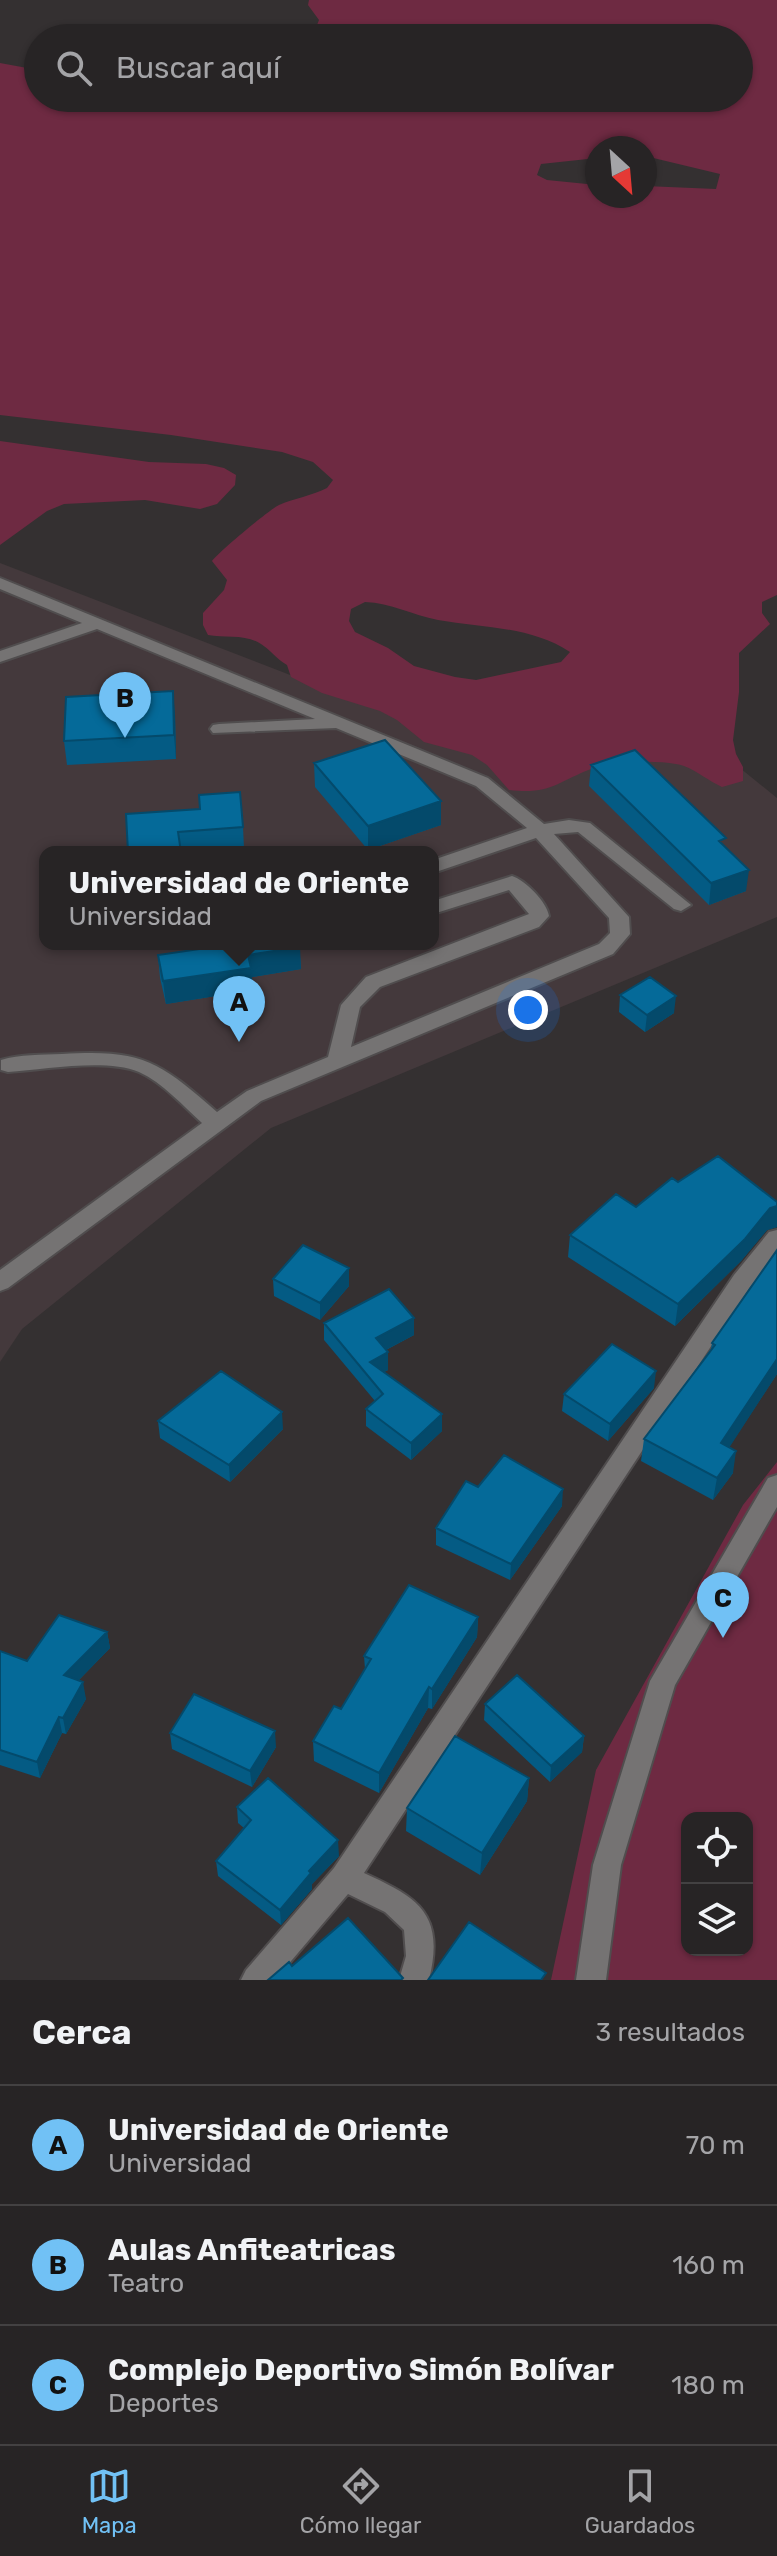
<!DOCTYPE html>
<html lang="es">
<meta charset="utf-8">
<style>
body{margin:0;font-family:Rubik,sans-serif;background:#2f2c2d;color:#f1f3f6}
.controls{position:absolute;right:24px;bottom:24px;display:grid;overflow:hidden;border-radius:16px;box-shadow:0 2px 6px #0004}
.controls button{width:72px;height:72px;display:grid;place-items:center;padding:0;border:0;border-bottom:2px solid #434142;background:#272425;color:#f1f3f6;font:40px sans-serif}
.compass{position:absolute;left:585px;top:136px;width:72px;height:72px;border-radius:50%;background:#272425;box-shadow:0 2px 6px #0004;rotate:154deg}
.you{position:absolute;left:528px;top:1010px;width:28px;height:28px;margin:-20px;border:6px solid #fff;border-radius:50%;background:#1a73e8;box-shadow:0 0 0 12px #1a73e833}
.badge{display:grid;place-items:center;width:52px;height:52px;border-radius:50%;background:#71c1f5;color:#111;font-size:26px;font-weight:700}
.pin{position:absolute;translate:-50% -66px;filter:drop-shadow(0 2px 4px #0008)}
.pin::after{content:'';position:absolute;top:42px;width:28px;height:24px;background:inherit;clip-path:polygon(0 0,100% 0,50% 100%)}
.popup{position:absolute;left:39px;top:846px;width:400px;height:104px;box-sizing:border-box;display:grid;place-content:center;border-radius:16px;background:#272425;filter:drop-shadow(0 2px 6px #0005);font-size:26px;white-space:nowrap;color:#a4a4a7}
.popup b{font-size:30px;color:#f1f3f6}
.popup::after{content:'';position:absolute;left:50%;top:100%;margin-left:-16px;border:16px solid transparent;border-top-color:#272425}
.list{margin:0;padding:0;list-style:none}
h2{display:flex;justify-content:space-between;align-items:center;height:104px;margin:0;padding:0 32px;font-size:34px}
h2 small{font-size:26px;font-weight:400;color:#a4a4a7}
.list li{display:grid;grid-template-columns:52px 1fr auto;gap:24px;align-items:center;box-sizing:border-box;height:120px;padding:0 32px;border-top:2px solid #434142}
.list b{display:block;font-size:30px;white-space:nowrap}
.list p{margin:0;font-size:26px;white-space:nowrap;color:#a4a4a7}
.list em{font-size:26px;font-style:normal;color:#a4a4a7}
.icon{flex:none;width:44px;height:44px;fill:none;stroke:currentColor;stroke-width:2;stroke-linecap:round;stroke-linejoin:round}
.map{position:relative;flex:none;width:777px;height:1980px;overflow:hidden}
.search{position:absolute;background:#272425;box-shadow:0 2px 6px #0004;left:24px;right:24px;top:24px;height:88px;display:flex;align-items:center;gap:20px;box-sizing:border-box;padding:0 28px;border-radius:44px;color:#a4a4a7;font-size:30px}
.sheet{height:464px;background:#272425}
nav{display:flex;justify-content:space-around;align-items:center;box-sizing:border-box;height:112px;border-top:2px solid #434142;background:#272425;font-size:22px;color:#a4a4a7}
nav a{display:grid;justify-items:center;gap:4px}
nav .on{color:#71c1f5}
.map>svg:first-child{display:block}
.built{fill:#44393c;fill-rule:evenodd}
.green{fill:#6e2a42;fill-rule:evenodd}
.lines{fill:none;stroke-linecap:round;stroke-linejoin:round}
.minor-casing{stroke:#504d4e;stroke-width:4}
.minor{fill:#757373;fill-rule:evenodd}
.wall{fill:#045b84}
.shaded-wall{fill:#044a6b}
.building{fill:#056a99;stroke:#044a6b;stroke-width:2}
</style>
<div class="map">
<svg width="777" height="1980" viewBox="0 0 777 1980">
<rect width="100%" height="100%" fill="#343031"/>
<path class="built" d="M 0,563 L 531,768 L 682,721 L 777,798 L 777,917 L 271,1128 L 22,1329 L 0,1362 ZM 45,852 L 433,852 L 433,944 L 45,944 Z"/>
<path class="green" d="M 309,0 L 777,0 L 777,595 L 762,602 L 762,613 L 770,624 L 739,653 L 739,692 L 733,740 L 736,754 L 743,767 L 743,781 L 722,787 C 709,781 697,771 684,766 C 664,759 610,761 591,769 C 557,782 550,795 509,790 L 487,765 L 472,755 L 424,742 L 397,720 L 380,711 L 322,693 L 291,677 L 287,665 C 276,659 271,650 261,644 C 247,634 225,638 208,635 L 203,625 L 203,613 L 224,590 L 227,580 L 212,561 C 219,552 270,509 279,505 C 295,498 311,496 327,488 L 333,480 L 313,462 L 282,452 L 171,435 L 0,415 L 0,63 L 38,70 L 38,98 L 739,98 L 739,38 L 229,38 L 219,32 L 228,28 L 308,28 L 317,25 L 319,20 L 308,5 ZM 597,148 L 645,148 L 645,156 L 720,174 L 716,189 L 645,186 L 645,196 L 597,196 L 597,185 L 547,180 L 537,175 L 541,164 L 597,158 ZM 365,602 C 391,603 412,615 438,620 C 483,628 530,626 570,652 L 561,662 L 476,680 L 455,677 L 414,666 L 388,648 L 355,632 L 349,621 L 351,609 Z
M 0,441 L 149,462 L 206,464 L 224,468 L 236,475 L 235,485 L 217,504 L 200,509 L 145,500 L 64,504 L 47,511 L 0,545 Z
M 777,1462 L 777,1980 L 551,1980 L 596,1770 L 743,1505 ZM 687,1818 L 747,1818 L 747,1950 L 687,1950 Z"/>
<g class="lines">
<g class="minor-casing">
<path id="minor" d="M 0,578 L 488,778 L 544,824 L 569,820 L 590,823 L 691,905 L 681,911 L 674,909 L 578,832 L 554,834 L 629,917 L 630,934 L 613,954 L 261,1101 L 8,1288 L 0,1291 L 0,1270 L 202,1123 C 182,1105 163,1083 139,1072 C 105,1058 44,1070 8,1072 L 1,1070 L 1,1060 C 20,1054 42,1055 62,1054 C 142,1049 159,1061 217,1112 L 247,1091 L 328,1057 L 341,1005 L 366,977 L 529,914 L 509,890 L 433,914 L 433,901 L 512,876 C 525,880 547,902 549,916 L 539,927 L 380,987 L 360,1007 L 351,1047 L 599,944 L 610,933 L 609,918 L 536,838 L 433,873 L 433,860 L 527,828 L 476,786 L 336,728 L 213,733 L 210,729 L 213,725 L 219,724 L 315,719 L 97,629 L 0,662 L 0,651 L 82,623 L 0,589 Z
M 777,1230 L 777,1254 L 750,1287 L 364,1873 C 419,1898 445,1914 429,1980 L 399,1980 L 406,1956 L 404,1930 L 385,1912 L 348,1894 L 275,1980 L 241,1980 L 246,1970 L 334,1868 L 734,1275 L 769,1232 Z
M 777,1475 L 777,1507 L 675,1685 L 621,1865 L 606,1980 L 576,1980 L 593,1865 L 650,1681 L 768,1478 Z"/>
</g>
<use href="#minor" class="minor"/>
</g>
<path class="wall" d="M 175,715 L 176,759 L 67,765 L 64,741 Z
M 314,763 L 441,801 L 441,825 L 368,850 L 315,787 Z
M 591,765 L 725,846 L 746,891 L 709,905 L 589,786 Z
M 126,814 L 243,827 L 244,848 L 196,852 L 128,852 Z
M 204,944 L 299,944 L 301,969 L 252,977 L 253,990 L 166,1004 L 160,978 L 158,955 L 204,948 Z
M 620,995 L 674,1013 L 645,1032 L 619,1012 Z
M 678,1182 L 777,1227 L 767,1230 L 741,1261 L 675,1326 L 568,1257 L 570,1235 L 636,1207 Z
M 777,1250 L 777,1374 L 729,1447 L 733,1473 L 713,1500 L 641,1461 L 644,1439 L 711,1349 L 712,1343 Z
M 349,1268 L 349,1286 L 320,1320 L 274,1296 L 273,1279 Z
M 324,1323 L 414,1335 L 386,1350 L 388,1370 L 384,1372 L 442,1414 L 442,1431 L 411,1460 L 366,1426 L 366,1409 L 375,1401 L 324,1340 Z
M 654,1388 L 608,1441 L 562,1411 L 564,1394 Z
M 158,1421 L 283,1429 L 230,1482 L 160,1438 Z
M 478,1487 L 562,1506 L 510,1580 L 436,1545 L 436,1528 Z
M 478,1617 L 477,1637 L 432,1709 L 428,1708 L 379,1793 L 314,1761 L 313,1741 L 341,1709 L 365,1669 L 364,1656 Z
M 107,1632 L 110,1648 L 78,1681 L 86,1699 L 66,1734 L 62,1733 L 40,1778 L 0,1765 L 0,1651 L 27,1661 Z
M 485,1704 L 584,1736 L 582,1752 L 550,1782 L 484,1720 Z
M 170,1733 L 276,1747 L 252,1787 L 172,1749 Z
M 529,1778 L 527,1801 L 480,1875 L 406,1831 L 407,1808 Z
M 237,1807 L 339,1856 L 312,1884 L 312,1889 L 281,1925 L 218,1876 L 216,1861 L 244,1828 L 238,1823 Z"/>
<path class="shaded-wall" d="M 173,691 L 175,715 L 176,759 L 174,735 Z
M 441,801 L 441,825 L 368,850 L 368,826 Z
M 749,870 L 746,891 L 709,905 L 711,883 Z
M 300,947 L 301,969 L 252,977 L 253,990 L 166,1004 L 163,981 L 248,955 Z
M 676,996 L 674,1013 L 645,1032 L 647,1015 Z
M 777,1206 L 777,1227 L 767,1230 L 741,1261 L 675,1326 L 678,1304 L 770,1208 Z
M 349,1268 L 349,1286 L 320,1320 L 320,1303 Z
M 414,1318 L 414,1335 L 376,1355 L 376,1338 Z
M 388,1352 L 388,1370 L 370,1379 L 370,1362 Z
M 777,1359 L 777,1374 L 718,1465 L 721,1443 Z
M 656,1371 L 654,1388 L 608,1441 L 610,1424 Z
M 282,1412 L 283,1429 L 230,1482 L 229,1465 Z
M 442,1414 L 442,1431 L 411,1460 L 411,1443 Z
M 736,1451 L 733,1473 L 713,1500 L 717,1478 Z
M 563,1489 L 562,1506 L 510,1580 L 511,1564 Z
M 478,1617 L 477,1637 L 432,1709 L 432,1689 Z
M 107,1632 L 110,1648 L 67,1692 L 64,1675 Z
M 83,1682 L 86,1699 L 66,1734 L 63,1718 Z
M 429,1687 L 428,1708 L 379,1793 L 379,1773 Z
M 59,1717 L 62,1733 L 40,1778 L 37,1762 Z
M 275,1731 L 276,1747 L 252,1787 L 250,1771 Z
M 584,1736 L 582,1752 L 550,1782 L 551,1766 Z
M 529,1778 L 527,1801 L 480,1875 L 482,1853 Z
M 338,1840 L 339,1856 L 312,1884 L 312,1889 L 281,1925 L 280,1910 L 309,1871 Z"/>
<path class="building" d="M 173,691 L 174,735 L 64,741 L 66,697 Z
M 385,740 L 441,801 L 368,826 L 314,763 Z
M 635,750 L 726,838 L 719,841 L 749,870 L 711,883 L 591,765 Z
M 240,792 L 243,827 L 178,832 L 181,852 L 128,852 L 126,814 L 200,809 L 199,795 Z
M 206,944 L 299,944 L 300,947 L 248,955 L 251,968 L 163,981 L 158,955 L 207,948 Z
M 650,977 L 676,996 L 647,1015 L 620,995 Z
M 718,1156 L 777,1202 L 777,1206 L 770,1208 L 745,1239 L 678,1304 L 570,1235 L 616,1194 L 636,1207 L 672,1178 L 678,1182 Z
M 303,1245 L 349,1268 L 320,1303 L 273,1279 Z
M 777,1250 L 777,1359 L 721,1443 L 736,1451 L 717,1478 L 644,1439 L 715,1345 L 712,1343 Z
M 389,1289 L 414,1318 L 376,1338 L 388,1352 L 370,1362 L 442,1414 L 411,1443 L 366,1409 L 383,1394 L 324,1323 Z
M 612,1344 L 656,1371 L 610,1424 L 564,1394 Z
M 221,1371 L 282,1412 L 229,1465 L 158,1421 Z
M 504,1455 L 563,1489 L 511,1564 L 436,1528 L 466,1481 L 478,1487 Z
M 409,1585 L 478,1617 L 432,1689 L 429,1687 L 379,1773 L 313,1741 L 334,1706 L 341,1709 L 371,1659 L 364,1656 Z
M 59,1615 L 107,1632 L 64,1675 L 83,1682 L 63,1718 L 59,1717 L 37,1762 L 0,1750 L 0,1651 L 27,1661 Z
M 517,1675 L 584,1736 L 551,1766 L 485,1704 Z
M 194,1694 L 275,1731 L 250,1771 L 170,1733 Z
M 455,1736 L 529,1778 L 482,1853 L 407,1808 Z
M 268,1778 L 338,1840 L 309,1871 L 311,1873 L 280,1910 L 216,1861 L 251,1820 L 237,1807 Z
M 348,1918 L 403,1978 L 401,1980 L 268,1980 L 289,1962 L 292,1966 Z
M 469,1922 L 546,1973 L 541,1980 L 428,1980 Z"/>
</svg>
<div class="controls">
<button><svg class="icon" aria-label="locate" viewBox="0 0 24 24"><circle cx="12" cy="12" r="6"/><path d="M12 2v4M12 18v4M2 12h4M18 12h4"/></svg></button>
<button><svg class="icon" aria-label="layers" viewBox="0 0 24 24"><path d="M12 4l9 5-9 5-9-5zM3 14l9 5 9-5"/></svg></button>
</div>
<svg class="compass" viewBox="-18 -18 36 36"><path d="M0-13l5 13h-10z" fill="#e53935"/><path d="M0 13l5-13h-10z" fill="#a4a4a7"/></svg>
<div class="you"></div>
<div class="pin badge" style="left:239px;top:1042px">A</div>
<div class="popup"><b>Universidad de Oriente</b>Universidad</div>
<div class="pin badge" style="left:125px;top:738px">B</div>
<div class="pin badge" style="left:723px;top:1638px">C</div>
<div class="search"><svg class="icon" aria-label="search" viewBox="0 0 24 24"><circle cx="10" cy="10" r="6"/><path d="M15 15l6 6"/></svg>Buscar aquí</div>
</div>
<section class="sheet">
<h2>Cerca<small>3 resultados</small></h2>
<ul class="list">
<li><span class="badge">A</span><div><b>Universidad de Oriente</b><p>Universidad</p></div><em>70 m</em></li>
<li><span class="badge">B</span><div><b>Aulas Anfiteatricas</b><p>Teatro</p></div><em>160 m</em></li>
<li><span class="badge">C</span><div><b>Complejo Deportivo Simón Bolívar</b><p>Deportes</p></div><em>180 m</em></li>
</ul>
</section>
<nav>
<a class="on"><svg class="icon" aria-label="map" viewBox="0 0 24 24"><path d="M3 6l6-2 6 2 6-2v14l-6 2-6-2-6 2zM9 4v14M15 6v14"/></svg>Mapa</a>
<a><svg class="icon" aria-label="directions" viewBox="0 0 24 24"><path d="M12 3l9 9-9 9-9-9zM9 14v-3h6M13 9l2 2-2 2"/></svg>Cómo llegar</a>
<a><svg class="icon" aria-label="saved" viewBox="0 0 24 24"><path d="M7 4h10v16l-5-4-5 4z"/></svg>Guardados</a>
</nav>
